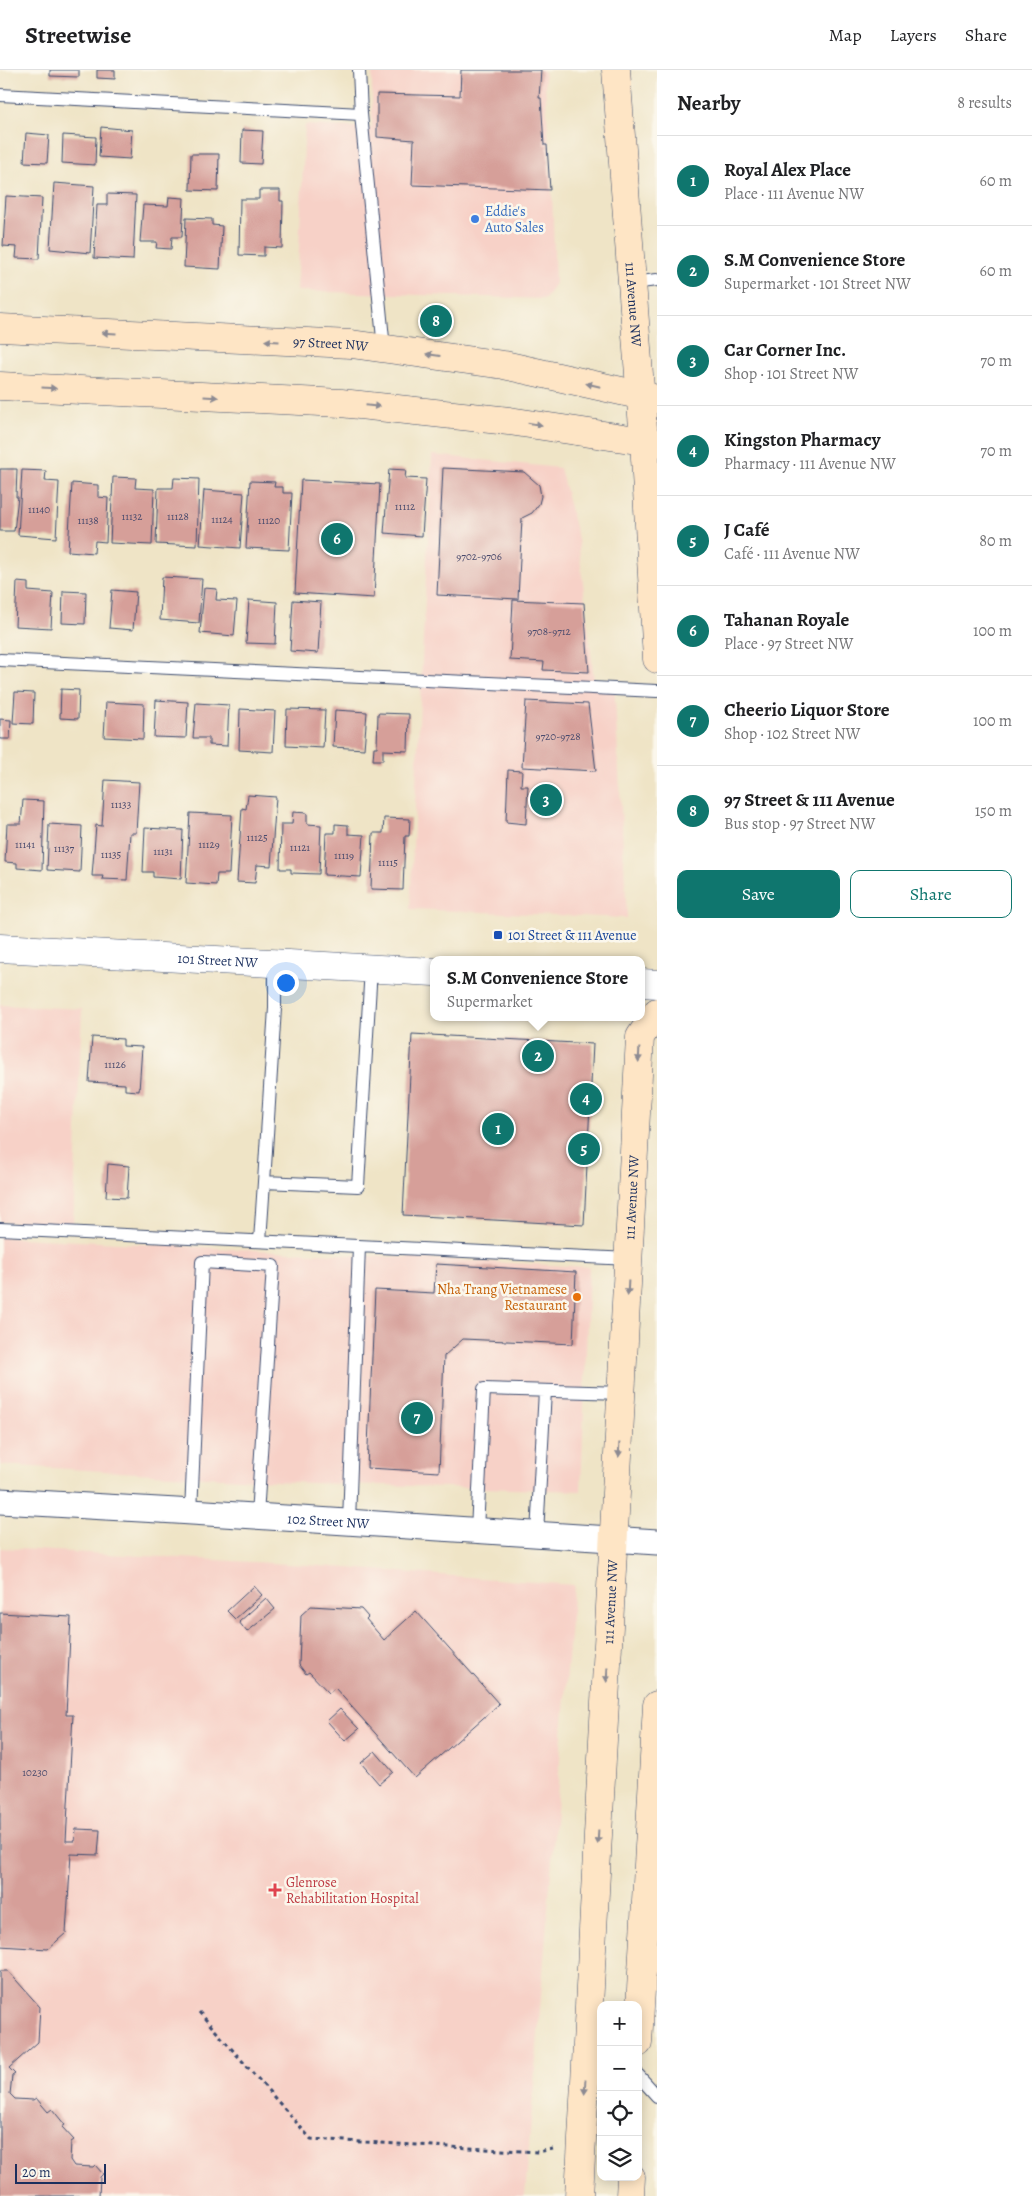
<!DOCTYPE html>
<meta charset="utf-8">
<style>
body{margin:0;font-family:Alegreya,serif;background:#f6f6f6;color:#202124}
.controls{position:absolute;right:15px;bottom:15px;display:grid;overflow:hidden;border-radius:10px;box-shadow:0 2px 12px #0003}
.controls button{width:45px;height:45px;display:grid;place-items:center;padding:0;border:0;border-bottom:1px solid #e0e0e0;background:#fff;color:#202124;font:25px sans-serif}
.scale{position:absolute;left:15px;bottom:12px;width:91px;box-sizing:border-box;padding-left:5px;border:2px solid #1b2f5e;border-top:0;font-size:14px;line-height:18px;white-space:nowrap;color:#1b2f5e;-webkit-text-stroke:4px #fbf7ec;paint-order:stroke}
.you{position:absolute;left:285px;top:912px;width:18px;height:18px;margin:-12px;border:4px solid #fff;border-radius:50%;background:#1a73e8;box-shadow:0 0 0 8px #1a73e833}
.badge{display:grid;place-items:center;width:32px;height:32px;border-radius:50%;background:#0f766e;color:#fff;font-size:16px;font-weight:700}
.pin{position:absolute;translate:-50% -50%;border:2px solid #fff;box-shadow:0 1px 5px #0006}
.popup{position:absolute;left:430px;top:886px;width:215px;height:65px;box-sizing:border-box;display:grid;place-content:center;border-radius:10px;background:#fff;filter:drop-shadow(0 1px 4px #0005);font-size:16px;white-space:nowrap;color:#757577}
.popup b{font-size:19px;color:#202124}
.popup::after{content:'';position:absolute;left:50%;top:100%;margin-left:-10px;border:10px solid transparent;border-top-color:#fff}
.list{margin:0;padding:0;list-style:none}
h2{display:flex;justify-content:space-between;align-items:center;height:65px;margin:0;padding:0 20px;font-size:21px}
h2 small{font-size:16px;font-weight:400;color:#757577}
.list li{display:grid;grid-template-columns:32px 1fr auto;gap:15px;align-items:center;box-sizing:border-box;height:90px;padding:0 20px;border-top:1px solid #e0e0e0}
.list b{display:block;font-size:19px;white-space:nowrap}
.list p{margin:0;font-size:16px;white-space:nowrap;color:#757577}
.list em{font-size:16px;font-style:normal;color:#757577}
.actions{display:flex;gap:10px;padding:15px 20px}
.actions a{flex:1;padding:11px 0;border:1px solid #0f766e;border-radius:10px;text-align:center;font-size:18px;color:#0f766e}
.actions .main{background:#0f766e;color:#fff}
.icon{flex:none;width:28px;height:28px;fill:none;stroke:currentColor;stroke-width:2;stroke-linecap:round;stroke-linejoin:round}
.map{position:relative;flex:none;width:657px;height:2126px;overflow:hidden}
header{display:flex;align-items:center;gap:30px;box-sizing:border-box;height:70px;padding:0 25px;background:#fff;border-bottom:1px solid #e0e0e0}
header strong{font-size:24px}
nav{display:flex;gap:28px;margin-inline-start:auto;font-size:18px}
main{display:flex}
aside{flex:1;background:#fff}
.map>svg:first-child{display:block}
.built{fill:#f7d1c7}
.building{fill:#d69f99}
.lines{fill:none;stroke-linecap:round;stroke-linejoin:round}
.service-casing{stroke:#3b4a6e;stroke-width:14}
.minor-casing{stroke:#3b4a6e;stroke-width:27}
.tertiary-casing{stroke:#3b4a6e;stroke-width:29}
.secondary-casing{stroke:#3b4a6e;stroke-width:29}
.path{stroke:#3b4a6e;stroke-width:3;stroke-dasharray:4 4;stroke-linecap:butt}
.service{stroke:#fff;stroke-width:12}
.minor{stroke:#fff;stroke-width:25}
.tertiary{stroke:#fff;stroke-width:28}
.secondary{stroke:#fee5c5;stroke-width:28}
.oneway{fill:#8c8a92}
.shop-dot{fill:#3f7fe0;stroke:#fbf7ec;stroke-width:2}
.transit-dot{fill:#1a4fb4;stroke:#fbf7ec;stroke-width:2}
.food-dot{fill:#e8710a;stroke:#fbf7ec;stroke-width:2}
.health-dot{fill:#e0444e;stroke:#fbf7ec;stroke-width:2}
.labels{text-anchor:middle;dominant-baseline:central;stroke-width:5;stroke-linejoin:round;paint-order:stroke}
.number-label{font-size:11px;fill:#4a4b6d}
.shop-label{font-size:14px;fill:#366cbe;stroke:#fbf7ec;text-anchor:start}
.street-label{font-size:14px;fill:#1b2f5e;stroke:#fbf7ec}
.transit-label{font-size:14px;fill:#164399;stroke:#fbf7ec;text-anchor:start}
.food-label{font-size:14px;fill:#c56008;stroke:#fbf7ec;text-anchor:end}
.health-label{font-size:14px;fill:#be3a42;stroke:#fbf7ec;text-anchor:start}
</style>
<header>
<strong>Streetwise</strong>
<nav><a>Map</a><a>Layers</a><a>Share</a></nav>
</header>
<main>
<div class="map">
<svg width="657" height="2126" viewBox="0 0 657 2126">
<rect width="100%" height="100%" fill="#fbf7ec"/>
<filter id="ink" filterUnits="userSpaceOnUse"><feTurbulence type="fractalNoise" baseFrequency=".02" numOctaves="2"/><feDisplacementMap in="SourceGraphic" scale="10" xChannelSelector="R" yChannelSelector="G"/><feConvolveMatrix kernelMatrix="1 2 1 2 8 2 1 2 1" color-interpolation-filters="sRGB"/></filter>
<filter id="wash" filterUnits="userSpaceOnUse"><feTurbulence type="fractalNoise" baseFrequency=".0096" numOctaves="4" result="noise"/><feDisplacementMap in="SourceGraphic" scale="20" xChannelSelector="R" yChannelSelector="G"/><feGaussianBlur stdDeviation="1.12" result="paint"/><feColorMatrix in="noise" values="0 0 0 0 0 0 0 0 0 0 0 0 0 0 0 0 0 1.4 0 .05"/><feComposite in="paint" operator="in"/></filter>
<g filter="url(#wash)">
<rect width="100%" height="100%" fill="#efe4c6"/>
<path class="built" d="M 372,0 L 544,0 L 552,121 L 555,213 L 545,229 L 297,221 L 305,55 L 372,58 Z
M 432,385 L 560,398 L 578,469 L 594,610 L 614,611 L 627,848 L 410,839 Z
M 0,935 L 82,939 L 73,1156 L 0,1152 Z
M 0,1167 L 589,1197 L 581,1421 L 311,1413 L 0,1395 Z
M 0,1478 L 306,1495 L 574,1515 L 525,2126 L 0,2126 Z"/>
<g id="blocks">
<path class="building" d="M 50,0 L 79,0 L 79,7 L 50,6 Z
M 97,0 L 115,0 L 115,9 L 97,8 Z
M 461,0 L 541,0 L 539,28 L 541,28 L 544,75 L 547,75 L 550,120 L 412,115 L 414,70 L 377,67 L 377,24 L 460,26 Z
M 101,57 L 132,60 L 130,89 L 99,87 Z
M 242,60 L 263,61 L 261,94 L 241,93 Z
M 26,63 L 49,65 L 47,93 L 24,92 Z
M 63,65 L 96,67 L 95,95 L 62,93 Z
M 191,84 L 219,84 L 218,121 L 190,120 Z
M 54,113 L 94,116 L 90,183 L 50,179 Z
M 259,120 L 280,120 L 280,131 L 283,131 L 282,178 L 264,177 L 264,186 L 239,185 L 240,129 L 259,129 Z
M 107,124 L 136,125 L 133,190 L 94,188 L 97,135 L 107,135 Z
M 6,126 L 42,128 L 39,189 L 16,188 L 17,177 L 3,176 Z
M 169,127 L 184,128 L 182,167 L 172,167 L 171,179 L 156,178 L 157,172 L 140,172 L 143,135 L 168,136 Z
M 186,148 L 212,149 L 212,155 L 222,156 L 220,199 L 184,197 Z
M 443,398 L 524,402 L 539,415 L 541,426 L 539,434 L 532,443 L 522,448 L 518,529 L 437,525 Z
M 0,399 L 17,399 L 16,427 L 18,427 L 14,461 L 0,461 Z
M 389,399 L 406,400 L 405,408 L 426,409 L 422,466 L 384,463 Z
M 22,400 L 46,401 L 45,411 L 59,412 L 56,468 L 18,465 Z
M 113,407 L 136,408 L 135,418 L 154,419 L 152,475 L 110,473 Z
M 174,408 L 199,409 L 197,476 L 156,474 L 158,418 L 173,418 Z
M 301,410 L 380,414 L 374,528 L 295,523 Z
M 250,411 L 275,412 L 274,417 L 283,417 L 283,423 L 292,423 L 289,480 L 246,478 Z
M 72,413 L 98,415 L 98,427 L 108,428 L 106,472 L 95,471 L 94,483 L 68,481 Z
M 204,420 L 244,423 L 240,478 L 200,475 Z
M 162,507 L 202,509 L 199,553 L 160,550 Z
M 17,512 L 28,513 L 28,521 L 53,523 L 51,558 L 15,556 Z
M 204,518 L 217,519 L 216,530 L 237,531 L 234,566 L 200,563 Z
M 112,520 L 136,522 L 133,560 L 109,558 Z
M 63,521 L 86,522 L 85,554 L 62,553 Z
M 249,530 L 277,532 L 275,574 L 246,573 Z
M 293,530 L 321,532 L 318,583 L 290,581 Z
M 513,530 L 584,533 L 589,602 L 543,600 L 544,592 L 510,590 Z
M 61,619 L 79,620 L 78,649 L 60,648 Z
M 15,622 L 34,623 L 33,654 L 13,653 Z
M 156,630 L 188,632 L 186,668 L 154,667 Z
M 526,631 L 588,634 L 596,701 L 522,697 Z
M 106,632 L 144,634 L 143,669 L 104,667 Z
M 196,633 L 229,635 L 227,676 L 209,675 L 209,668 L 193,668 Z
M 240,639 L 275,641 L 273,682 L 239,680 Z
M 287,639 L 325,640 L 323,678 L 286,676 Z
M 335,640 L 367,642 L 364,679 L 333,677 Z
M 378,643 L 409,644 L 408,681 L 383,680 L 383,690 L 373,690 L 374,677 L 377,677 Z
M 0,649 L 11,650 L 10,669 L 0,669 Z
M 508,700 L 522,701 L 521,716 L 528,716 L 526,754 L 506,752 Z
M 105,710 L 139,712 L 136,763 L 130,763 L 127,810 L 102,809 L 103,806 L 92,806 L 96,755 L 102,756 Z
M 248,725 L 276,727 L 271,796 L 257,795 L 255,813 L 237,812 L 242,738 L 246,739 Z
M 23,730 L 44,731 L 42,800 L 17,798 L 17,793 L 5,792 L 7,754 L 21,754 Z
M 293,742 L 307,743 L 307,754 L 321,755 L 319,804 L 291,803 L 291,799 L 280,799 L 281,754 L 292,754 Z
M 190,743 L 232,745 L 229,804 L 217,804 L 216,815 L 186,813 Z
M 384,748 L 410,749 L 409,766 L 405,766 L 403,820 L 371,819 L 373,763 L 383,763 Z
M 49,754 L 82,756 L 80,802 L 47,800 Z
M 335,754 L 348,755 L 348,764 L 364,765 L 361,807 L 324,805 L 326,763 L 335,763 Z
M 145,758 L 183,760 L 181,809 L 153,807 L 153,802 L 143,802 Z
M 412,964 L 593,974 L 584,1155 L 403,1145 Z
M 92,967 L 123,969 L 123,976 L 142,977 L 139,1021 L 125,1020 L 125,1014 L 89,1012 Z
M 108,1094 L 129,1096 L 127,1128 L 106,1127 Z
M 436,1194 L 576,1202 L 573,1274 L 463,1269 L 444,1286 L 439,1402 L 367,1398 L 375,1220 L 434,1223 Z
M 254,1516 L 262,1525 L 235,1549 L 227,1541 Z
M 266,1528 L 275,1539 L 247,1562 L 239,1552 Z
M 311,1536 L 361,1539 L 368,1547 L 366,1549 L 384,1570 L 416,1541 L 499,1634 L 415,1708 L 335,1618 L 329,1623 L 309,1602 L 306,1604 L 299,1595 L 301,1545 Z
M 0,1543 L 71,1547 L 66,1645 L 73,1645 L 66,1771 L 75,1771 L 76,1759 L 100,1760 L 98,1785 L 71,1784 L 66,1863 L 48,1879 L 0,1876 Z
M 340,1639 L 359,1659 L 345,1671 L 327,1651 Z
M 375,1681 L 393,1702 L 379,1714 L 361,1693 Z
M 0,1901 L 8,1901 L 40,1937 L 38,1972 L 9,1998 L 15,2004 L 12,2006 L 10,2024 L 15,2029 L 33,2030 L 36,2028 L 48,2042 L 52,2039 L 65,2055 L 62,2057 L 74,2070 L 71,2072 L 70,2090 L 74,2096 L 93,2097 L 95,2095 L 103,2104 L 100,2107 L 99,2126 L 0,2126 Z"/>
</g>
</g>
<g filter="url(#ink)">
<use href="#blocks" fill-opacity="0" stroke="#3b4a6e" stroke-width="1"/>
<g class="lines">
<g class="service-casing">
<path id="service" d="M 359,0 L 361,44 L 384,279
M 0,25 L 361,44
M 632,213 L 657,210
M 0,590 L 657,621
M 275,893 L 275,938 L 264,1112 L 358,1116 L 371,898
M 0,1159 L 630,1189
M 260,1171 L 264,1112
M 191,1442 L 202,1192 L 273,1196 L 257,1446
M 349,1452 L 359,1176
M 477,1460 L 484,1319 L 623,1323
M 537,1464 L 545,1321
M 638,2005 L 657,2026"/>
</g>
<g class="minor-casing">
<g id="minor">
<path id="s1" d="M 0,1431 L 176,1441 L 657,1472"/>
</g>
</g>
<g class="tertiary-casing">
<g id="tertiary">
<path id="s2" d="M 0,878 L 434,902"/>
<path d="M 642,913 L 657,914"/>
</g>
</g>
<g class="secondary-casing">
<g id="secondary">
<path id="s3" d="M 616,0 L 644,371 L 657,589"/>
<path id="s4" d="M 0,258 L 351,274 L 504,295 L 657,329"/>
<path d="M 0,316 L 341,333 L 509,351 L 657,373"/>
<path d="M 638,1973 L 657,1635"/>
<path id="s5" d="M 579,2126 L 640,967 L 657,942"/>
<path d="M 630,2126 L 631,2107"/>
</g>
</g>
<path class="path" d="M 199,1942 L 311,2069 L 538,2082 L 553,2079"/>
<use href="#service" class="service"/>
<use href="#minor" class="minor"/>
<use href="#tertiary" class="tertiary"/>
<use href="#secondary" class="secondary"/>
</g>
<defs><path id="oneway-solid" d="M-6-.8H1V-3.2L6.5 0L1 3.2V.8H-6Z" transform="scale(1.25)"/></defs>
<g class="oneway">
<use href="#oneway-solid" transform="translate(109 263) rotate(-177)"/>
<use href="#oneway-solid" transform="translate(272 271) rotate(-177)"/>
<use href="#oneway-solid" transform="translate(433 285) rotate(-172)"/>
<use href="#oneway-solid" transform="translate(593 315) rotate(-167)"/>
<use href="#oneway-solid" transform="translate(49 318) rotate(3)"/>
<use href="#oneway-solid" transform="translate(211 327) rotate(3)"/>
<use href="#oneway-solid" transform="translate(373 336) rotate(6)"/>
<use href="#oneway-solid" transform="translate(535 354) rotate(9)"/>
<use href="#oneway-solid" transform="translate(639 985) rotate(93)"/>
<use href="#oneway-solid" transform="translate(628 1218) rotate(93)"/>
<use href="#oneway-solid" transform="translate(619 1380) rotate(93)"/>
<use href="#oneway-solid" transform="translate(607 1605) rotate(93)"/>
<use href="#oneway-solid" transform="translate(598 1767) rotate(93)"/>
<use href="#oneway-solid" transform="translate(585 2017) rotate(93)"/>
</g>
</g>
<circle class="shop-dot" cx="475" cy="149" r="5"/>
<rect class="transit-dot" x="493" y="860" width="10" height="10" rx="2.5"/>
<circle class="food-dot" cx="577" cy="1227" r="5"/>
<path class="health-dot" d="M272.5 1812.5h5v5h5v5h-5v5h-5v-5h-5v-5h5z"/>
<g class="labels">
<g class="number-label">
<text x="405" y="436">11112</text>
<text x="39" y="439">11140</text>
<text x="132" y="446">11132</text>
<text x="178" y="446">11128</text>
<text x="222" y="449">11124</text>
<text x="88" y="450">11138</text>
<text x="269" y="450">11120</text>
<text x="479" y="486">9702-9706</text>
<text x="549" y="561">9708-9712</text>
<text x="558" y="666">9720-9728</text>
<text x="121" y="734">11133</text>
<text x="257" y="767">11125</text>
<text x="25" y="774">11141</text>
<text x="209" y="774">11129</text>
<text x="300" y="777">11121</text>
<text x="64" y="778">11137</text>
<text x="163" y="781">11131</text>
<text x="111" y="784">11135</text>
<text x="344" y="785">11119</text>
<text x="388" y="792">11115</text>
<text x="115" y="994">11126</text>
<text x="35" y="1702">10230</text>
</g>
<g class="shop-label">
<text x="485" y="141">Eddie's<tspan x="485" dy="16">Auto Sales</tspan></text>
</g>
<g class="street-label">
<text stroke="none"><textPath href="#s3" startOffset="235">111 Avenue NW</textPath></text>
<text stroke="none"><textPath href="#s4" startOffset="331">97 Street NW</textPath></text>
<text stroke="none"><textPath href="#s2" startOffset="218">101 Street NW</textPath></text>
<text stroke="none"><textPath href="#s5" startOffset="1000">111 Avenue NW</textPath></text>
<text stroke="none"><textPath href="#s1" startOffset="329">102 Street NW</textPath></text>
<text stroke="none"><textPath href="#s5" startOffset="595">111 Avenue NW</textPath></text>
</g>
<g class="transit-label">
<text x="508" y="865">101 Street &amp; 111 Avenue</text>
</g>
<g class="food-label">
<text x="567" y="1219">Nha Trang Vietnamese<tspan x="567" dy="16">Restaurant</tspan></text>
</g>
<g class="health-label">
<text x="286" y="1812">Glenrose<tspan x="286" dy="16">Rehabilitation Hospital</tspan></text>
</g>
</g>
</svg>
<div class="controls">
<button>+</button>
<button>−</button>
<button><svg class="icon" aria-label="locate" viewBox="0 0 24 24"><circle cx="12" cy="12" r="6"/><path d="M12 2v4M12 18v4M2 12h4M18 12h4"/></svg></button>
<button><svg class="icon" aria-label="layers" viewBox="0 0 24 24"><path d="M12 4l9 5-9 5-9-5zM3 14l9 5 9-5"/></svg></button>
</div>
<div class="scale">20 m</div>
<div class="you"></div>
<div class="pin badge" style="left:498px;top:1059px">1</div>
<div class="pin badge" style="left:538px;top:986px">2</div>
<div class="popup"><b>S.M Convenience Store</b>Supermarket</div>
<div class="pin badge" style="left:546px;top:730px">3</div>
<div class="pin badge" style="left:586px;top:1029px">4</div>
<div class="pin badge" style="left:584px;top:1079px">5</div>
<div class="pin badge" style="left:337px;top:469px">6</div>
<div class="pin badge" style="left:417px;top:1348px">7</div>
<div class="pin badge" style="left:436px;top:251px">8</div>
</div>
<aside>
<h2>Nearby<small>8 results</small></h2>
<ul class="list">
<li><span class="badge">1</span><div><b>Royal Alex Place</b><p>Place · 111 Avenue NW</p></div><em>60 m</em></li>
<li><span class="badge">2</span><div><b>S.M Convenience Store</b><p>Supermarket · 101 Street NW</p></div><em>60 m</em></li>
<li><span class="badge">3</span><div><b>Car Corner Inc.</b><p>Shop · 101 Street NW</p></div><em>70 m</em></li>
<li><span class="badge">4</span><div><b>Kingston Pharmacy</b><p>Pharmacy · 111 Avenue NW</p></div><em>70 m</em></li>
<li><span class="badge">5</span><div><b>J Café</b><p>Café · 111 Avenue NW</p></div><em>80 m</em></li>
<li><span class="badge">6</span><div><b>Tahanan Royale</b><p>Place · 97 Street NW</p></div><em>100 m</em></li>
<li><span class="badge">7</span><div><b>Cheerio Liquor Store</b><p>Shop · 102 Street NW</p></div><em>100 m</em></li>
<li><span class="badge">8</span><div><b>97 Street &amp; 111 Avenue</b><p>Bus stop · 97 Street NW</p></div><em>150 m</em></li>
</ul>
<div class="actions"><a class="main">Save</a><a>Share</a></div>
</aside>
</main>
